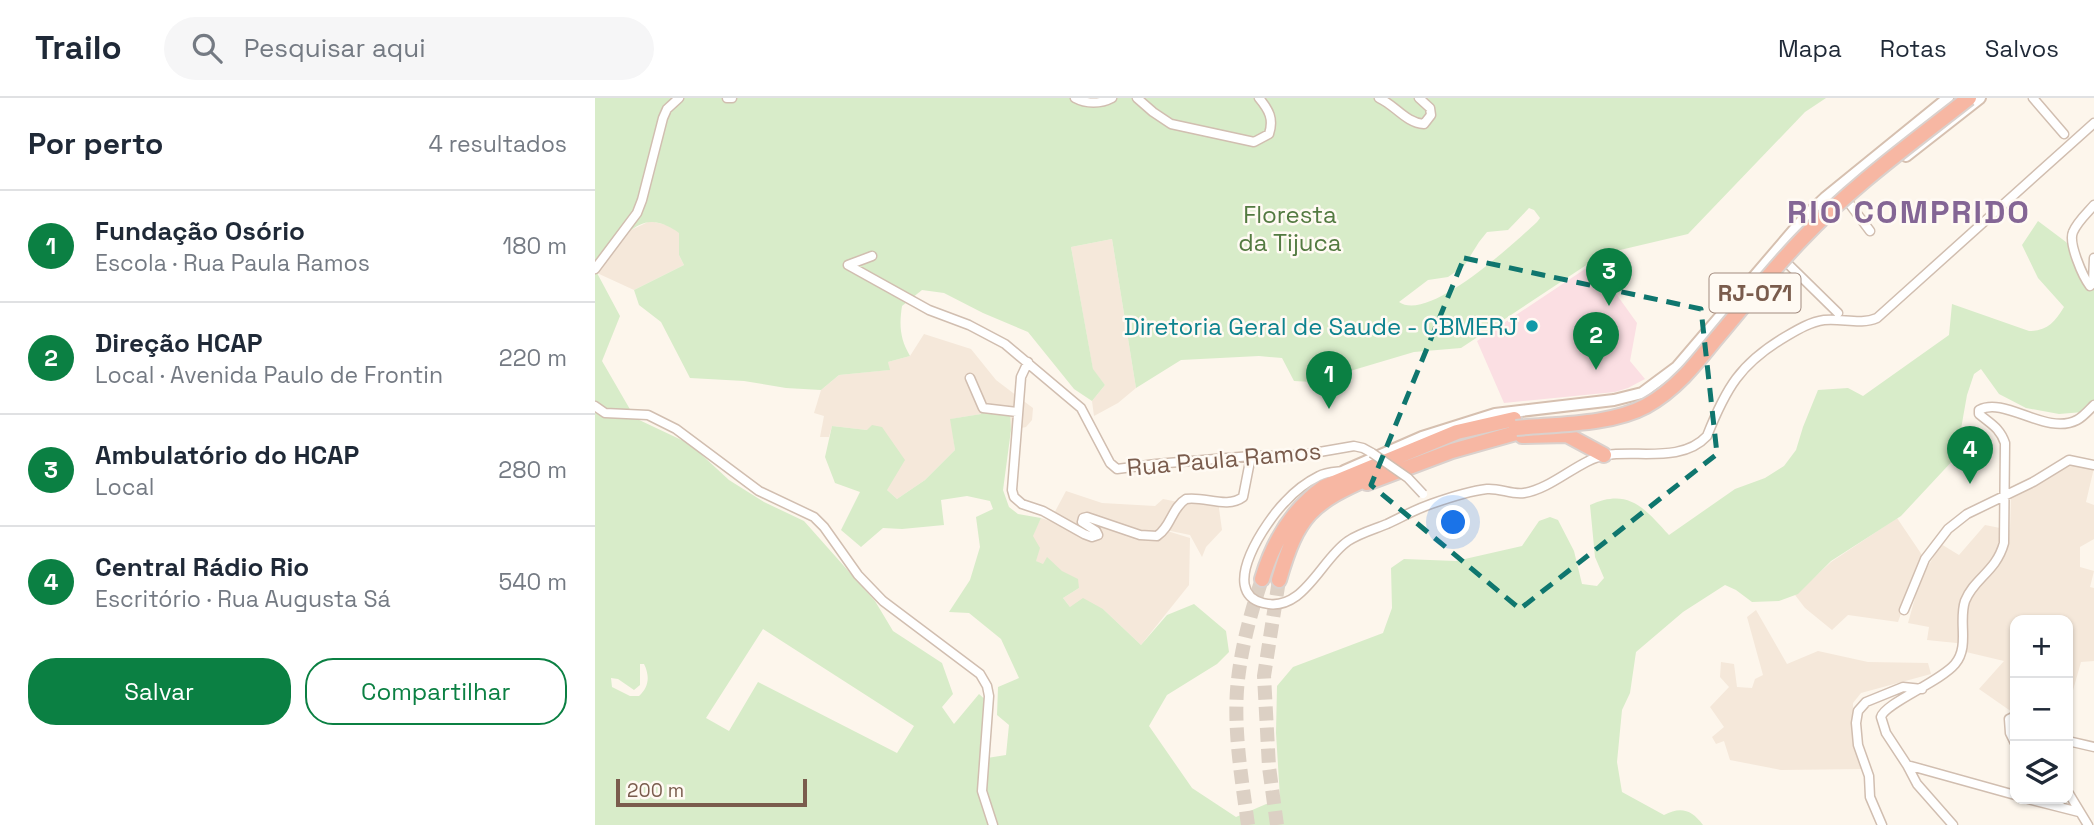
<!DOCTYPE html>
<html lang="pt">
<meta charset="utf-8">
<style>
body{margin:0;font-family:"Space Grotesk",sans-serif;background:#f6f6f7;color:#1f2937}
.controls{position:absolute;right:21px;bottom:21px;display:grid;overflow:hidden;border-radius:14px;box-shadow:0 2px 5px #0004}
.controls button{width:63px;height:63px;display:grid;place-items:center;padding:0;border:0;border-bottom:2px solid #e0e1e3;background:#fff;color:#1f2937;font:35px sans-serif}
.scale{position:absolute;left:21px;bottom:18px;width:191px;box-sizing:border-box;padding-left:7px;border:4px solid #7a5c4d;border-top:0;font-size:19px;line-height:24px;white-space:nowrap;color:#7a5c4d;-webkit-text-stroke:5px #fffaf3;paint-order:stroke}
.you{position:absolute;left:859px;top:425px;width:24px;height:24px;margin:-18px;border:5px solid #fff;border-radius:50%;background:#1a73e8;box-shadow:0 0 0 10px #1a73e833}
.badge{display:grid;place-items:center;width:46px;height:46px;border-radius:50%;background:#0b8043;color:#fff;font-size:23px;font-weight:700}
.pin{position:absolute;translate:-50% -58px;filter:drop-shadow(0 2px 4px #0008)}
.pin::after{content:'';position:absolute;top:37px;width:24px;height:21px;background:inherit;clip-path:polygon(0 0,100% 0,50% 100%)}
.list{margin:0;padding:0;list-style:none}
h2{display:flex;justify-content:space-between;align-items:center;height:91px;margin:0;padding:0 28px;font-size:30px}
h2 small{font-size:23px;font-weight:400;color:#747a83}
.list li{display:grid;grid-template-columns:46px 1fr auto;gap:21px;align-items:center;box-sizing:border-box;height:112px;padding:0 28px;border-top:2px solid #e0e1e3}
.list b{display:block;font-size:26px;white-space:nowrap}
.list p{margin:0;font-size:23px;white-space:nowrap;color:#747a83}
.list em{font-size:23px;font-style:normal;color:#747a83}
.actions{display:flex;gap:14px;padding:21px 28px}
.actions a{flex:1;padding:16px 0;border:2px solid #0b8043;border-radius:28px;text-align:center;font-size:24px;color:#0b8043}
.actions .main{background:#0b8043;color:#fff}
.icon{flex:none;width:38px;height:38px;fill:none;stroke:currentColor;stroke-width:2;stroke-linecap:round;stroke-linejoin:round}
.map{position:relative;flex:none;width:1499px;height:727px;overflow:hidden}
header{display:flex;align-items:center;gap:42px;box-sizing:border-box;height:98px;padding:0 35px;background:#fff;border-bottom:2px solid #e0e1e3}
header strong{font-size:33px}
nav{display:flex;gap:38px;margin-inline-start:auto;font-size:24px}
.search{width:490px;height:63px;background:#f6f6f7;display:flex;align-items:center;gap:18px;box-sizing:border-box;padding:0 24px;border-radius:38px;color:#747a83;font-size:26px}
main{display:flex}
aside{flex:1;background:#fff}
.map>svg:first-child{display:block}
.residential{fill:#f5e8da}
.medical{fill:#fbdfe3}
.green{fill:#d8ecc9;fill-rule:evenodd}
.lines{fill:none;stroke-linecap:round;stroke-linejoin:round}
.motorway-tunnel{stroke:#dcd0c4;stroke-width:14;stroke-dasharray:14 7;stroke-linecap:butt}
.minor-casing{stroke:#d1beb0;stroke-width:11}
.secondary-casing{stroke:#d6c0b0;stroke-width:14}
.motorway-casing{stroke:#dad1cd;stroke-width:18}
.minor{stroke:#fff;stroke-width:8}
.secondary{stroke:#fff;stroke-width:10}
.motorway{stroke:#f7b7a3;stroke-width:14}
.minor-bridge-casing{stroke:#d1beb0;stroke-width:11;stroke-linecap:butt}
.motorway-bridge-casing{stroke:#dad1cd;stroke-width:18;stroke-linecap:butt}
.minor-bridge{stroke:#fff;stroke-width:8}
.motorway-bridge{stroke:#f7b7a3;stroke-width:14}
.marked{fill:none;stroke:#0f766e;stroke-width:5;stroke-dasharray:14 9;stroke-linejoin:round}
.culture-dot{fill:#0f9aa8;stroke:#fffaf3;stroke-width:2.5}
.labels{text-anchor:middle;dominant-baseline:central;stroke-width:5;stroke-linejoin:round;paint-order:stroke}
.shield{fill:#fffaf3;stroke:#a28b7f;stroke-width:2}
.shield-label{font-size:23px;font-weight:bold;fill:#7a5c4d}
.park-label{font-size:24px;fill:#537a41;stroke:#fffaf3}
.culture-label{font-size:24px;fill:#0d838f;stroke:#fffaf3;text-anchor:end}
.street-label{font-size:24px;fill:#7a5c4d;stroke:#fffaf3}
.district-label{font-size:32px;font-weight:bold;letter-spacing:2px;fill:#846695;stroke:#fffaf3}
</style>
<header>
<strong>Trailo</strong>
<div class="search"><svg class="icon" aria-label="search" viewBox="0 0 24 24"><circle cx="10" cy="10" r="6"/><path d="M15 15l6 6"/></svg>Pesquisar aqui</div>
<nav><a>Mapa</a><a>Rotas</a><a>Salvos</a></nav>
</header>
<main>
<aside>
<h2>Por perto<small>4 resultados</small></h2>
<ul class="list">
<li><span class="badge">1</span><div><b>Fundação Osório</b><p>Escola · Rua Paula Ramos</p></div><em>180 m</em></li>
<li><span class="badge">2</span><div><b>Direção HCAP</b><p>Local · Avenida Paulo de Frontin</p></div><em>220 m</em></li>
<li><span class="badge">3</span><div><b>Ambulatório do HCAP</b><p>Local</p></div><em>280 m</em></li>
<li><span class="badge">4</span><div><b>Central Rádio Rio</b><p>Escritório · Rua Augusta Sá</p></div><em>540 m</em></li>
</ul>
<div class="actions"><a class="main">Salvar</a><a>Compartilhar</a></div>
</aside>
<div class="map">
<svg width="1499" height="727" viewBox="0 0 1499 727">
<rect width="100%" height="100%" fill="#fdf6ec"/>
<path class="residential" d="M 55,123 L 72,127 L 84,134 L 84,157 L 89,167 L 39,192 L 2,175 L 32,134 Z
M 517,141 L 541,290 L 523,305 L 499,318 L 497,303 L 510,287 L 498,272 L 476,149 Z
M 329,236 L 376,251 L 401,282 L 438,310 L 437,322 L 431,329 L 416,332 L 415,314 L 386,316 L 356,321 L 360,352 L 330,382 L 302,401 L 292,392 L 272,332 L 237,328 L 234,339 L 225,339 L 229,318 L 219,315 L 226,292 L 244,277 L 294,272 L 293,264 L 315,258 Z
M 1476,362 L 1499,370 L 1491,404 L 1499,407 L 1499,441 L 1485,449 L 1485,469 L 1499,473 L 1495,489 L 1499,490 L 1499,563 L 1486,564 L 1473,610 L 1473,522 L 1420,522 L 1420,613 L 1417,614 L 1384,591 L 1409,563 L 1371,554 L 1371,546 L 1332,542 L 1334,529 L 1313,525 L 1325,482 L 1346,446 L 1364,457 L 1390,427 L 1415,432 L 1416,398 Z
M 471,393 L 507,405 L 560,408 L 568,401 L 583,404 L 569,432 L 595,440 L 594,487 L 546,547 L 508,511 L 475,509 L 468,500 L 484,490 L 452,460 L 448,467 L 441,463 L 437,438 L 446,420 L 455,423 Z
M 623,403 L 627,432 L 611,449 L 607,459 L 595,437 L 571,432 L 584,404 Z
M 1302,420 L 1327,457 L 1303,524 L 1253,517 L 1237,532 L 1210,510 L 1200,497 L 1236,464 Z
M 1161,512 L 1192,566 L 1223,553 L 1273,564 L 1333,565 L 1336,576 L 1266,595 L 1258,605 L 1258,631 L 1268,671 L 1186,672 L 1135,662 L 1129,643 L 1121,646 L 1117,639 L 1129,629 L 1115,609 L 1134,589 L 1125,579 L 1126,564 L 1139,566 L 1142,589 L 1157,590 L 1160,581 L 1168,577 L 1152,519 Z"/>
<path class="medical" d="M 999,165 L 1042,225 L 1035,263 L 1050,281 L 1033,290 L 1020,294 L 909,305 L 882,243 Z"/>
<path class="green" d="M 0,0 L 1231,0 L 1210,14 L 1093,136 L 1008,156 L 866,250 L 819,254 L 718,284 L 699,283 L 687,260 L 664,258 L 586,262 L 541,290 L 517,141 L 476,149 L 498,271 L 510,287 L 497,303 L 479,291 L 433,234 L 388,215 L 349,195 L 327,192 L 307,208 C 304,228 305,241 315,258 L 293,264 L 295,272 L 244,277 L 226,292 L 191,290 L 149,283 L 95,280 L 66,224 L 44,207 L 39,192 L 89,167 L 84,157 L 84,135 C 76,129 68,125 58,124 C 36,122 11,157 2,175 L 25,218 L 7,263 L 40,320 L 95,346 L 134,382 L 169,404 L 209,423 L 280,503 L 298,533 L 347,565 L 358,596 L 347,609 L 359,626 L 384,596 L 394,605 L 392,660 L 411,657 L 414,627 L 402,617 L 403,589 L 424,580 L 406,541 L 374,515 L 354,514 L 375,482 L 385,449 L 381,419 L 398,411 L 395,403 L 372,398 L 346,402 L 349,427 L 307,431 L 288,430 L 266,449 L 246,432 L 265,394 L 240,385 L 230,359 L 237,328 L 272,332 L 277,327 L 287,329 L 310,362 L 292,392 L 302,401 L 330,382 L 360,352 L 355,321 L 386,316 L 388,311 L 415,313 L 416,332 L 408,392 L 414,409 L 423,416 L 446,420 L 438,438 L 445,450 L 441,463 L 448,466 L 452,459 L 467,473 L 483,481 L 484,490 L 468,500 L 475,509 L 488,500 L 508,511 L 546,547 L 572,517 L 599,506 L 631,533 L 634,554 L 622,566 L 572,597 L 554,628 L 597,690 L 641,719 L 685,700 L 681,635 L 682,588 L 698,569 L 788,535 L 797,510 L 796,470 L 809,461 L 861,463 L 927,448 L 944,423 L 955,419 L 963,422 L 979,453 L 987,486 L 1002,488 L 1009,480 L 1000,459 L 995,407 C 1034,389 1050,411 1074,437 L 1140,391 L 1170,380 L 1189,368 L 1201,352 L 1208,329 L 1223,292 L 1253,290 L 1268,298 L 1354,237 L 1357,206 L 1434,233 C 1452,233 1460,224 1469,209 L 1443,180 L 1427,147 L 1443,123 L 1471,144 L 1499,183 L 1499,304 L 1488,314 L 1464,316 L 1431,310 L 1404,296 L 1386,271 L 1379,276 L 1372,297 L 1361,359 L 1306,418 L 1236,463 L 1203,496 L 1184,503 L 1157,504 L 1141,492 L 1130,487 L 1088,514 L 1041,554 L 1035,595 L 1027,612 L 1022,664 L 1027,694 L 1069,717 C 1086,708 1097,712 1108,727 L 0,727 ZM 934,110 L 939,112 L 945,120 L 942,124 C 919,145 834,225 804,204 L 833,182 L 853,179 L 869,168 L 884,144 L 892,134 L 913,132 ZM 168,531 L 319,628 L 302,655 L 163,584 L 134,633 L 111,620 ZM 45,566 L 49,566 C 55,578 54,589 44,598 L 35,598 L 17,589 L 16,580 L 23,581 L 39,592 L 45,587 Z"/>
<g class="lines">
<path class="motorway-tunnel" d="M 653,727 C 647,683 639,637 642,592 C 645,554 655,517 667,481
M 682,727 L 674,669 L 669,578 L 684,482"/>
<g class="minor-casing">
<path id="minor" d="M 132,0 L 137,0
M 480,0 C 491,6 506,6 517,0
M 542,0 L 558,14 L 576,26 L 659,44 L 674,36 C 679,21 674,12 664,0
M 784,0 C 800,7 811,25 829,26 L 836,17 L 835,10 L 824,0
M 1438,0 L 1469,36
M 1254,105 L 1275,133
M 1499,107 C 1492,115 1482,124 1478,134 C 1473,145 1488,179 1495,188 L 1498,185 L 1499,160
M 277,158 L 253,167 L 334,212 L 374,227 L 410,246 L 486,310 L 515,365 L 522,371 L 561,366 L 656,358 L 707,357 L 759,348 L 768,350 L 777,355
M 1192,165 L 1243,215
M 0,171 L 42,115 L 47,102 L 68,20 L 72,11 L 84,0
M 433,264 L 426,279 L 417,392 L 419,399 L 427,406 L 448,413 L 489,436 L 497,439 L 503,437 L 501,433 L 487,424 L 488,420 L 492,419 L 545,437 L 562,438 C 576,429 577,409 591,401 C 610,398 632,411 648,399 L 656,358
M 375,280 L 388,310 L 422,314
M 0,308 L 10,315 L 53,317 L 81,331 L 164,393 L 219,419 L 229,429 L 263,477 L 288,503 L 385,576 L 392,588 L 394,598 L 387,693 L 398,727
M 749,373 C 741,374 731,374 724,378 C 712,384 699,394 690,404 C 673,421 622,493 668,505 C 708,516 726,461 753,443 C 765,435 780,431 792,426 C 807,419 821,411 836,406 C 853,400 874,393 892,391 C 905,390 917,397 929,395 C 957,391 985,361 1011,357 C 1043,352 1087,365 1112,338 C 1131,290 1145,266 1190,239 C 1202,232 1215,224 1229,222 C 1247,220 1266,227 1282,220 L 1499,25
M 1309,512 L 1330,461 L 1353,431 L 1372,416 L 1438,384 L 1474,362 L 1499,367
M 1420,618 L 1414,621 L 1415,635 L 1420,645
M 1473,643 L 1499,649
M 1312,667 L 1322,686 L 1358,727
M 1473,694 L 1493,727
M 1420,697 L 1312,667 L 1291,635 L 1286,619 C 1290,605 1345,584 1360,566 C 1375,548 1363,524 1370,503 C 1379,480 1401,474 1409,445 L 1410,345 C 1405,330 1396,326 1384,316 L 1384,312 C 1410,298 1451,338 1482,322 C 1488,319 1494,312 1499,307
M 1433,701 L 1484,714
M 1287,727 L 1275,699 L 1274,678 L 1263,647 L 1261,625 L 1263,613 L 1271,604 L 1308,589 L 1327,591"/>
</g>
<g class="secondary-casing">
<path id="secondary" d="M 1311,58 L 1385,0
M 749,373 L 827,339 L 900,316 L 1019,302 L 1047,295 L 1082,269 L 1211,118 L 1230,100 L 1353,0"/>
</g>
<g class="motorway-casing">
<path id="motorway" d="M 927,338 L 972,337 L 1009,357
M 772,385 L 857,353 L 935,331
M 667,481 C 678,444 696,412 729,389 L 862,334 L 919,321
M 684,482 C 703,417 716,405 778,378"/>
</g>
<use href="#minor" class="minor"/>
<use href="#secondary" class="secondary"/>
<use href="#motorway" class="motorway"/>
<g class="minor-bridge-casing">
<path id="minor-bridge" d="M 777,355 L 813,380 L 828,396"/>
</g>
<g class="motorway-bridge-casing">
<path id="motorway-bridge" d="M 921,330 C 961,326 1016,327 1051,308 C 1080,292 1100,267 1120,242 C 1149,208 1176,173 1207,141 C 1257,88 1317,45 1374,0"/>
</g>
<use href="#minor-bridge" class="minor-bridge"/>
<use href="#motorway-bridge" class="motorway-bridge"/>
</g>
<path class="marked" d="M 869,160 L 1106,211 L 1122,356 L 925,511 L 776,387 Z"/>
<circle class="culture-dot" cx="937" cy="228" r="7"/>
<g class="labels">
<rect class="shield" x="1114.5" y="175.5" width="91" height="39" rx="5"/>
<g class="shield-label">
<text x="1160" y="195">RJ-071</text>
</g>
<g class="park-label">
<text x="695" y="116">Floresta<tspan x="695" dy="28">da Tijuca</tspan></text>
</g>
<g class="culture-label">
<text x="923" y="228">Diretoria Geral de Saude - CBMERJ</text>
</g>
<g class="street-label">
<text transform="translate(629 361) rotate(-5)">Rua Paula Ramos</text>
</g>
<g class="district-label">
<text x="1314" y="114">RIO COMPRIDO</text>
</g>
</g>
</svg>
<div class="controls">
<button>+</button>
<button>−</button>
<button><svg class="icon" aria-label="layers" viewBox="0 0 24 24"><path d="M12 4l9 5-9 5-9-5zM3 14l9 5 9-5"/></svg></button>
</div>
<div class="scale">200 m</div>
<div class="you"></div>
<div class="pin badge" style="left:734px;top:311px">1</div>
<div class="pin badge" style="left:1001px;top:272px">2</div>
<div class="pin badge" style="left:1014px;top:208px">3</div>
<div class="pin badge" style="left:1375px;top:386px">4</div>
</div>
</main>
